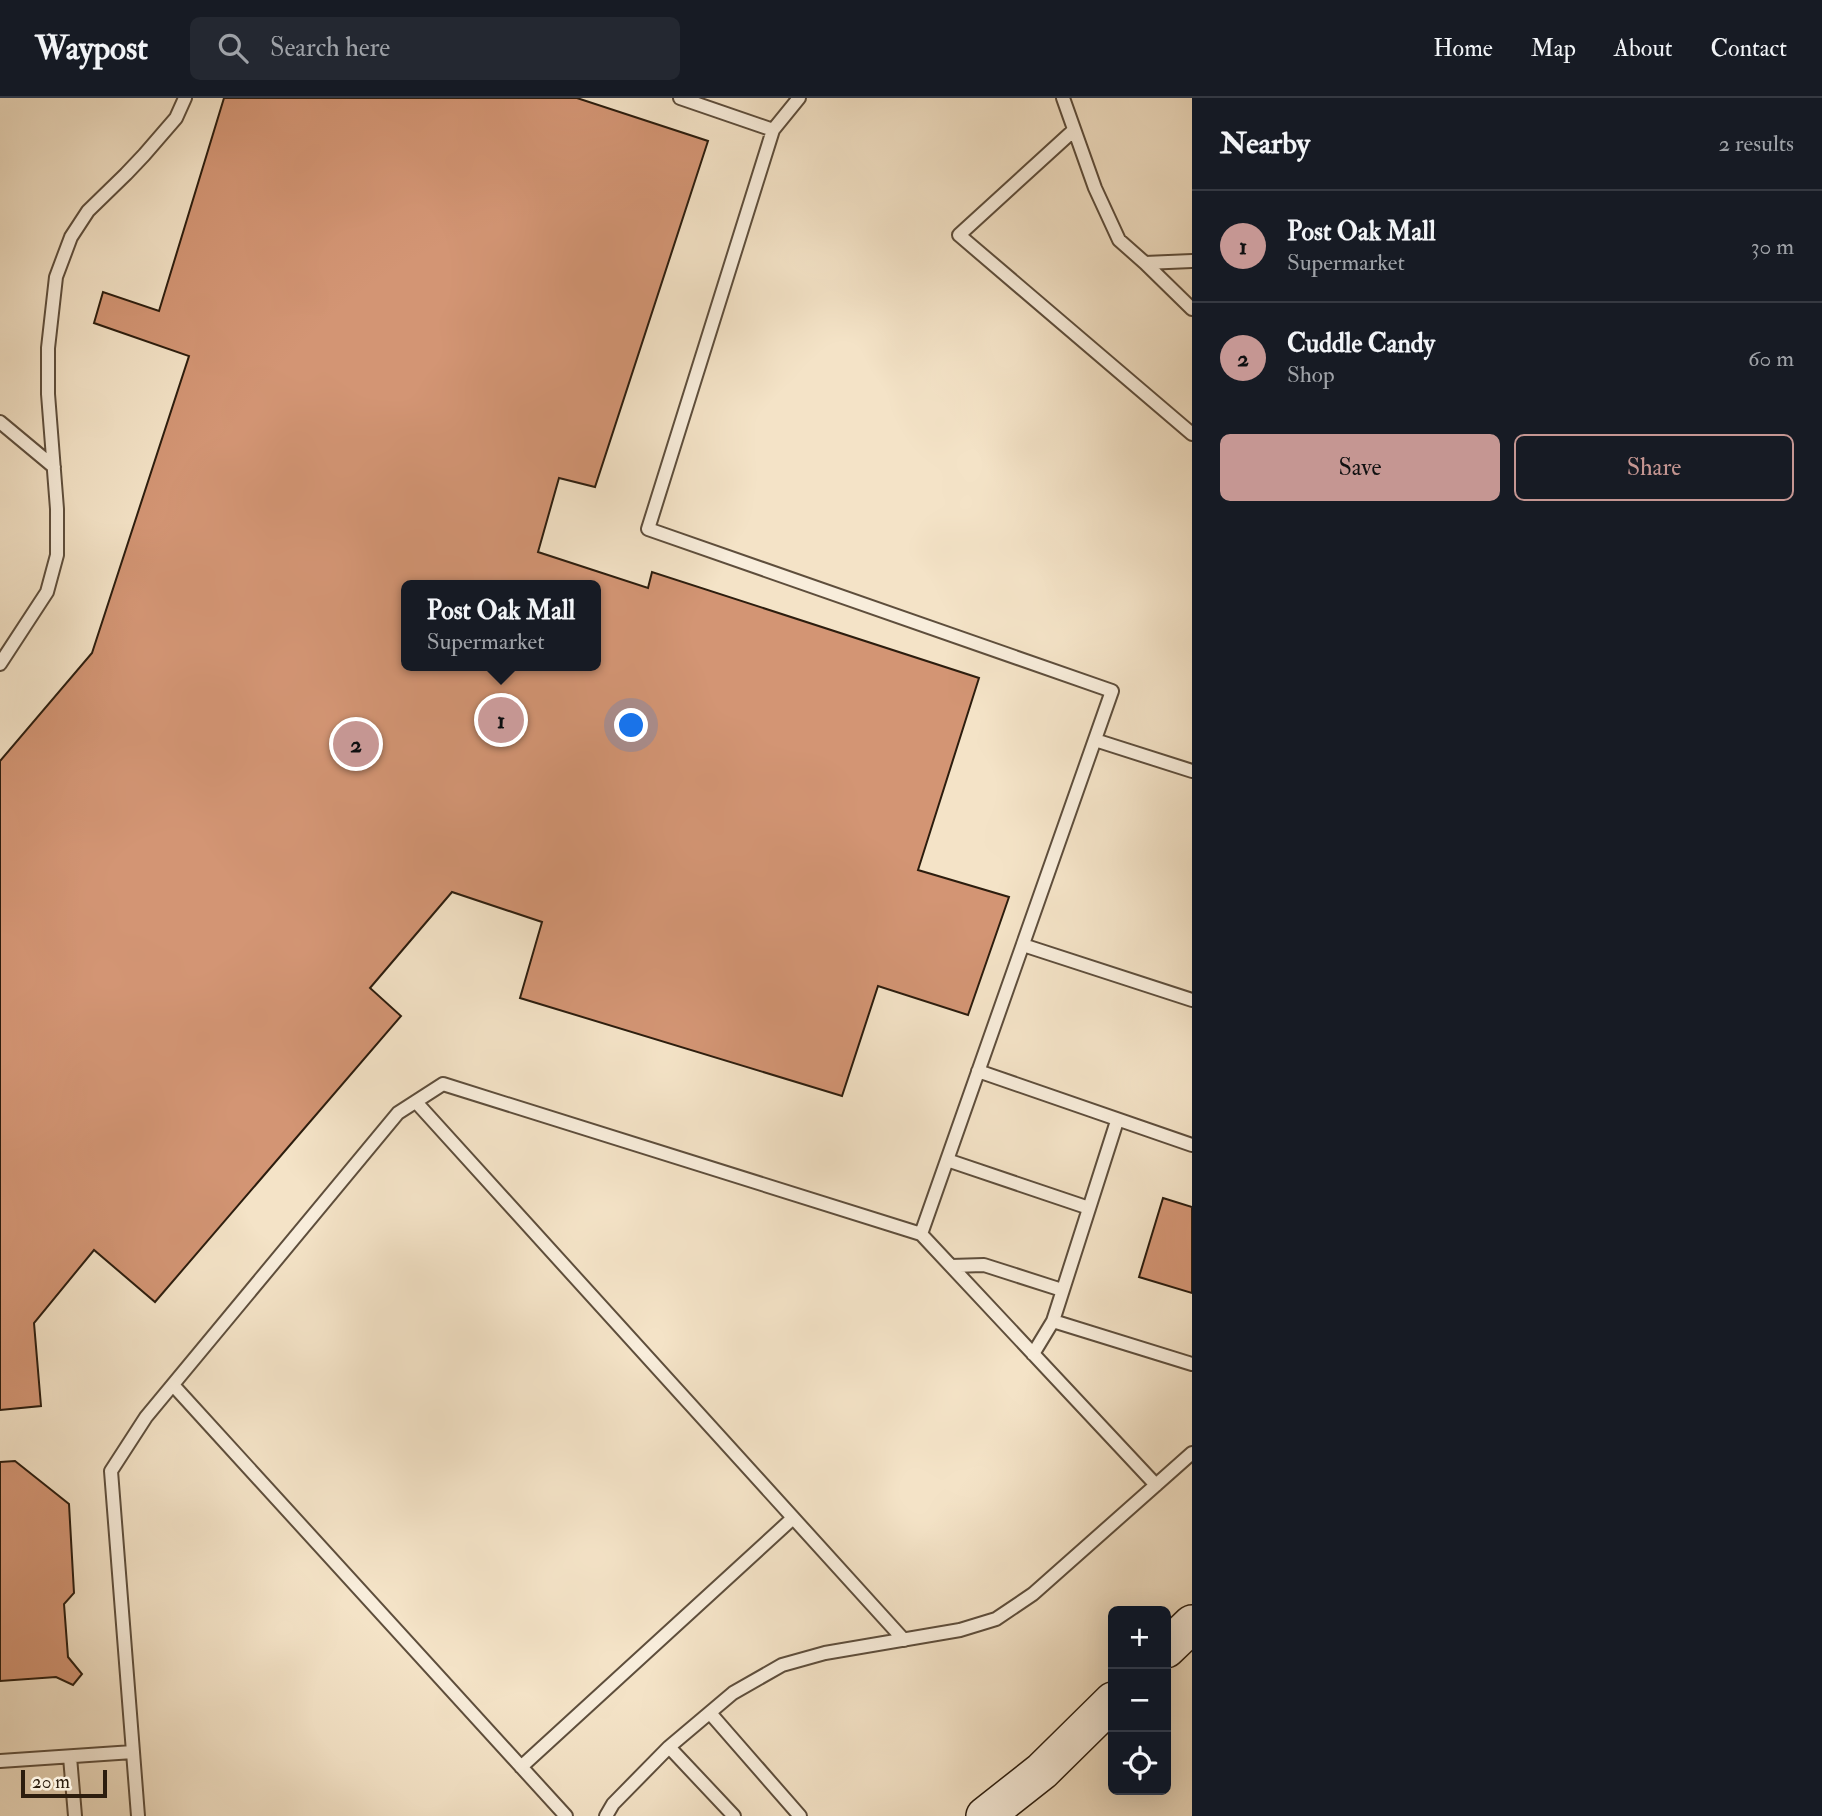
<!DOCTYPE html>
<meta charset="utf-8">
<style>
body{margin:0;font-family:"IM FELL Double Pica",serif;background:#242831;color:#f1f3f6}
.controls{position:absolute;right:21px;bottom:21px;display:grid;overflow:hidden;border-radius:10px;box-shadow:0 7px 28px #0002}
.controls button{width:63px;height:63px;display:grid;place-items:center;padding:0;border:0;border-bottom:2px solid #363941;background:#171b24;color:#f1f3f6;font:35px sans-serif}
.scale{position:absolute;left:21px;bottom:18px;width:86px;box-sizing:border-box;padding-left:7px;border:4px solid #2c1d0e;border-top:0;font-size:19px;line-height:24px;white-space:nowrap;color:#2c1d0e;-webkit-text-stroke:5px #f8eddb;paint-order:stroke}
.you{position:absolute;left:632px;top:628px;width:24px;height:24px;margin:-18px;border:5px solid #fff;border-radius:50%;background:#1a73e8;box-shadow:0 0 0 10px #1a73e833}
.badge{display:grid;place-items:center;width:46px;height:46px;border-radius:50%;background:#c59692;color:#111;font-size:23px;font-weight:700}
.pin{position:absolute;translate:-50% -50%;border:4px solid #fff;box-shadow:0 2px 7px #0006}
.popup{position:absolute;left:401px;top:482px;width:200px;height:91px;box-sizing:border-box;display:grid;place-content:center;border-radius:10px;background:#171b24;filter:drop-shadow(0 2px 5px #0005);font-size:23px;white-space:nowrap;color:#9ea1a6}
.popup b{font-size:26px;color:#f1f3f6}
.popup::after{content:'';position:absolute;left:50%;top:100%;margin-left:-14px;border:14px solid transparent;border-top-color:#171b24}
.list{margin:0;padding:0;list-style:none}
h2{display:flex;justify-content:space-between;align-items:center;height:91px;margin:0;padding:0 28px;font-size:30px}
h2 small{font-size:23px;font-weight:400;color:#9ea1a6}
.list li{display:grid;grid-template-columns:46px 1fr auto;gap:21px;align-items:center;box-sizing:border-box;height:112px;padding:0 28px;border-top:2px solid #363941}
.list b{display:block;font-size:26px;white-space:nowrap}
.list p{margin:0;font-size:23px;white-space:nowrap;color:#9ea1a6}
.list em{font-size:23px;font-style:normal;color:#9ea1a6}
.actions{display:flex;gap:14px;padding:21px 28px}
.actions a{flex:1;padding:16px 0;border:2px solid #c59692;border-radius:10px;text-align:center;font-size:24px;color:#c59692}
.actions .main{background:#c59692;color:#111}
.icon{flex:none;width:38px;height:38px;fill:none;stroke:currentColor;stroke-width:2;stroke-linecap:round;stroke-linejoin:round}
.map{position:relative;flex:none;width:1192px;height:1718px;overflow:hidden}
header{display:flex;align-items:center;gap:42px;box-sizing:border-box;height:98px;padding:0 35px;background:#171b24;border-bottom:2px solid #363941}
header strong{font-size:33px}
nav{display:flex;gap:38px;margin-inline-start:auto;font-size:24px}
.search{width:490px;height:63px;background:#242831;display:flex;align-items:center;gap:18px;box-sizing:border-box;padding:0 24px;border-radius:10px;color:#9ea1a6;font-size:26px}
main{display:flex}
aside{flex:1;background:#171b24}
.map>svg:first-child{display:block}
.building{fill:#d39574;stroke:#2c1d0e;stroke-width:2;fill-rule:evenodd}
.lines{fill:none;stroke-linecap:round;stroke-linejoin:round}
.lane-casing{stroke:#5e4e3c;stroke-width:16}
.secondary-casing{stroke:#2c1d0e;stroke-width:40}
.lane{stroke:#f8eddb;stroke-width:12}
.secondary{stroke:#f8eddb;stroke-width:37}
</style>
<header>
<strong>Waypost</strong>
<div class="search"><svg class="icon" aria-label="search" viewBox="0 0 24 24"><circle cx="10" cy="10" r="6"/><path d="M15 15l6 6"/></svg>Search here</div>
<nav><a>Home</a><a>Map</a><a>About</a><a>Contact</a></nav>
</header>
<main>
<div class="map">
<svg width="1192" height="1718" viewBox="0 0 1192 1718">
<rect width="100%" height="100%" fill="#f4e3c7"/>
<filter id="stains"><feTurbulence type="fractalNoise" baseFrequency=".00286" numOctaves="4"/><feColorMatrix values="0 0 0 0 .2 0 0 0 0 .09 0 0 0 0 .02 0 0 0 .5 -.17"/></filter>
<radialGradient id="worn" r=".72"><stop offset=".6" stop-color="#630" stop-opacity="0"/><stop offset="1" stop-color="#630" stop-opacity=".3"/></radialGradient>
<path class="building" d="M 224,0 L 577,0 L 708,43 L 595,389 L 559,380 L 538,454 L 648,490 L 652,474 L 979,580 L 918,772 L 1009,799 L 968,917 L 878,888 L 842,998 L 520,900 L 542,824 L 452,794 L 370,890 L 401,918 L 155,1204 L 94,1152 L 34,1225 L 41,1308 L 0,1312 L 0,663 L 92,555 L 189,258 L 94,225 L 103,194 L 159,213 ZM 406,487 L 596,487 L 596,568 L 406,568 Z
M 1163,1100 L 1192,1109 L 1192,1195 L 1139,1179 Z
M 15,1363 L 69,1406 L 74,1495 L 64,1506 L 68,1559 L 82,1576 L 73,1587 L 56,1579 L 0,1583 L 0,1364 Z"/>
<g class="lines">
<g class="lane-casing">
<path id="lane" d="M 680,0 L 773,32
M 1063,0 L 1095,90 L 1119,142 L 1145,165 L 1192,211
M 1074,32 L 959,137 L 1192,336
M 1145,165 L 1192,163
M 0,324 L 54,369
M 0,566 L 47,494 L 57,457 L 57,411 L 48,296 L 48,250 L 56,179 L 71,139 L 88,113 L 126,76 L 144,57 L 176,20 L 185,0
M 1095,642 L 1192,673
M 1023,847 L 1192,902
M 978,973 L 1192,1047
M 416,1004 L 904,1542
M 1117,1023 L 1053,1223 L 1192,1266
M 947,1062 L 1089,1110
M 921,1136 L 1156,1387
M 951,1168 L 984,1167 L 1062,1192
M 1033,1256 L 1053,1223
M 173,1287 L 566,1718
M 710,1615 L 800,1718
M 669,1649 L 734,1718
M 133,1654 L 138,1718
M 70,1659 L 75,1718
M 0,1663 L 133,1654 L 111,1373 L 146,1319 L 398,1015 L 443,986 L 921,1136 L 1112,593 L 648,431 L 773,32 L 799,0
M 521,1669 L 793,1420
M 606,1718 L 613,1706 L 669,1649 L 733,1595 L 782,1567 L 825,1555 L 960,1532 L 996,1521 L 1033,1496 L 1192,1355"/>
</g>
<g class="secondary-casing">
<path id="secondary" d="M 1166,1551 L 1192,1526
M 985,1718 L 1042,1673 L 1113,1603"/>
</g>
<use href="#lane" class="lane"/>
<use href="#secondary" class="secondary"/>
</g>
<rect width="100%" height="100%" filter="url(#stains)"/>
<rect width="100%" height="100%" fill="url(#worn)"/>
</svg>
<div class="controls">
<button>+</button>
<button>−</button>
<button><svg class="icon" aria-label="locate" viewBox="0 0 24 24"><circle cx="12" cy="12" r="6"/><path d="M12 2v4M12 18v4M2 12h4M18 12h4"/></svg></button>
</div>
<div class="scale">20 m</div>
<div class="you"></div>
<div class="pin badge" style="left:501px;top:622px">1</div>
<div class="popup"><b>Post Oak Mall</b>Supermarket</div>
<div class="pin badge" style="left:356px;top:646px">2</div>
</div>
<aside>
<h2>Nearby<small>2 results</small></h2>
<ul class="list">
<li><span class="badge">1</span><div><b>Post Oak Mall</b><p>Supermarket</p></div><em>30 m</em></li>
<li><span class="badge">2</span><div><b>Cuddle Candy</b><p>Shop</p></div><em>60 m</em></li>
</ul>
<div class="actions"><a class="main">Save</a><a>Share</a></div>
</aside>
</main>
